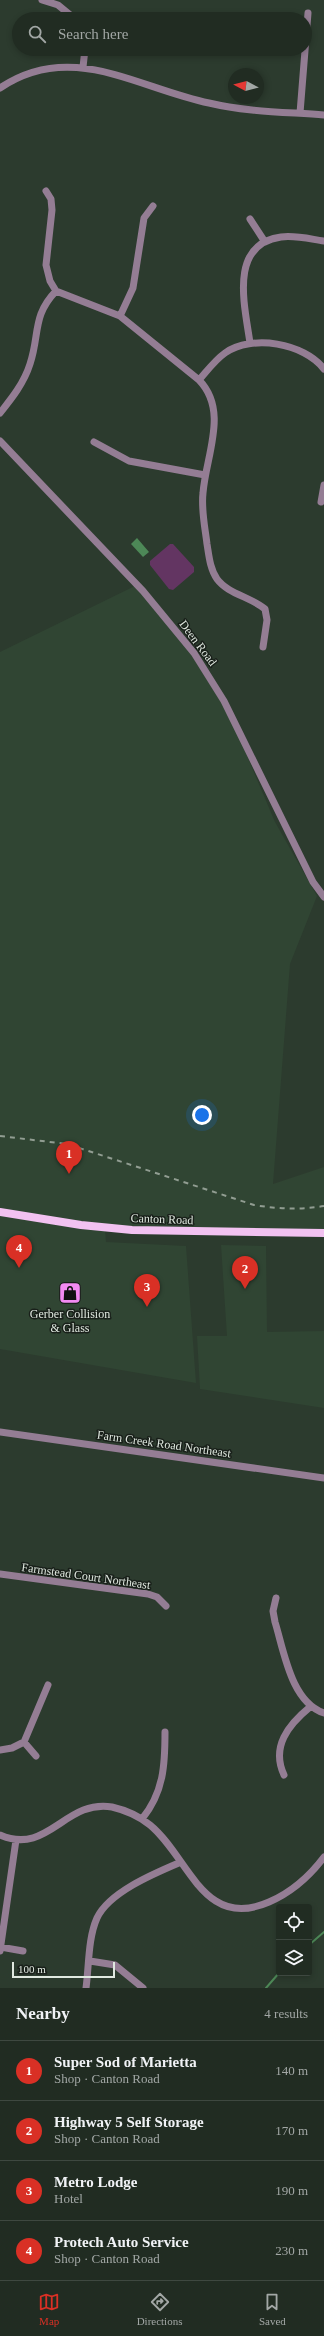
<!DOCTYPE html>
<meta charset="utf-8">
<style>
body{margin:0;font-family:Georgia,serif;background:#29342a;color:#f1f3f6}
.controls{position:absolute;right:12px;bottom:12px;display:grid;overflow:hidden;border-radius:4px;box-shadow:0 2px 6px #0003}
.controls button{width:36px;height:36px;display:grid;place-items:center;padding:0;border:0;border-bottom:1px solid #3e4840;background:#212c22;color:#f1f3f6;font:20px sans-serif}
.compass{position:absolute;left:228px;top:68px;width:36px;height:36px;border-radius:50%;background:#212c22;box-shadow:0 2px 6px #0003;rotate:277deg}
.scale{position:absolute;left:12px;bottom:10px;width:103px;box-sizing:border-box;padding-left:4px;border:2px solid #e0e9e0;border-top:0;font-size:11px;line-height:14px;white-space:nowrap;color:#e0e9e0;-webkit-text-stroke:3px #19201a;paint-order:stroke}
.you{position:absolute;left:202px;top:1115px;width:14px;height:14px;margin:-10px;border:3px solid #fff;border-radius:50%;background:#1a73e8;box-shadow:0 0 0 6px #1a73e833}
.badge{display:grid;place-items:center;width:26px;height:26px;border-radius:50%;background:#d93025;color:#fff;font-size:13px;font-weight:700}
.pin{position:absolute;translate:-50% -33px;filter:drop-shadow(0 1px 2px #0008)}
.pin::after{content:'';position:absolute;top:21px;width:14px;height:12px;background:inherit;clip-path:polygon(0 0,100% 0,50% 100%)}
.list{margin:0;padding:0;list-style:none}
h2{display:flex;justify-content:space-between;align-items:center;height:52px;margin:0;padding:0 16px;font-size:17px}
h2 small{font-size:13px;font-weight:400;color:#a2a7a5}
.list li{display:grid;grid-template-columns:26px 1fr auto;gap:12px;align-items:center;box-sizing:border-box;height:60px;padding:0 16px;border-top:1px solid #3e4840}
.list b{display:block;font-size:15px;white-space:nowrap}
.list p{margin:0;font-size:13px;white-space:nowrap;color:#a2a7a5}
.list em{font-size:13px;font-style:normal;color:#a2a7a5}
.icon{flex:none;width:22px;height:22px;fill:none;stroke:currentColor;stroke-width:2;stroke-linecap:round;stroke-linejoin:round}
.map{position:relative;flex:none;width:324px;height:1988px;overflow:hidden}
.search{position:absolute;background:#212c22;box-shadow:0 2px 6px #0003;left:12px;right:12px;top:12px;height:44px;display:flex;align-items:center;gap:10px;box-sizing:border-box;padding:0 14px;border-radius:22px;color:#a2a7a5;font-size:15px}
.sheet{height:292px;background:#212c22}
nav{display:flex;justify-content:space-around;align-items:center;box-sizing:border-box;height:56px;border-top:1px solid #3e4840;background:#212c22;font-size:11px;color:#a2a7a5}
nav a{display:grid;justify-items:center;gap:2px}
nav .on{color:#d93025}
.map>svg:first-child{display:block}
.built{fill:#304533}
.green{fill:#633562}
.water{fill:#4d8857}
.lines{fill:none;stroke-linecap:round;stroke-linejoin:round}
.stream{stroke:#4d8857;stroke-width:2}
.minor{stroke:#947d94;stroke-width:7}
.major{stroke:#f2c2f1;stroke-width:8}
.rail{stroke:#919d92;stroke-width:2;stroke-dasharray:5 5;stroke-linecap:butt}
.labels{text-anchor:middle;dominant-baseline:central;stroke-width:3;stroke-linejoin:round;paint-order:stroke}
.street-label{font-size:12px;fill:#e0e9e0;stroke:#19201a}
.poi-label{font-size:12px;fill:#e0e9e0;stroke:#19201a}
</style>
<div class="map">
<svg width="324" height="1988" viewBox="0 0 324 1988">
<rect width="100%" height="100%" fill="#2c3b2e"/>
<path class="built" d="M 141,583 L 222,697 L 275,822 L 317,896 L 290,964 L 273,1184 L 324,1167 L 324,1232 L 105,1229 L 106,1242 L 186,1246 L 196,1383 L 0,1349 L 0,652 Z
M 221,1245 L 266,1246 L 267,1332 L 324,1331 L 324,1408 L 200,1389 L 197,1336 L 227,1336 Z"/>
<path class="green" d="M 170,544 L 173,544 L 194,567 L 194,572 L 173,590 L 169,589 L 150,565 L 150,561 Z"/>
<path class="water" d="M 137,538 L 149,552 L 143,557 L 131,544 Z"/>
<g class="lines">
<path class="stream" d="M 309,1945 L 324,1932
M 266,1988 L 279,1973"/>
<path class="minor" d="M 42,0 L 58,5 L 75,19
M 83,67 L 85,49
M 0,88 C 71,40 137,88 209,103 C 247,112 286,112 324,115
M 300,113 L 308,13
M 46,191 L 51,199 L 52,210 L 46,265 L 50,281 L 56,291 L 120,316 L 199,380 C 229,411 206,455 203,493 C 201,510 205,527 207,544 C 209,556 210,569 217,579 C 228,594 251,597 265,609 L 267,620 L 263,647
M 250,219 L 265,242
M 120,316 L 133,288 L 144,218 L 153,206
M 250,343 C 245,307 228,244 281,237 C 295,235 310,239 324,241
M 199,380 C 207,371 215,360 225,353 C 252,334 304,343 324,369
M 0,413 C 12,398 24,383 30,364 C 40,334 32,316 56,291
M 0,441 L 143,591 L 194,653 L 224,701 L 313,882 L 324,897
M 94,442 L 129,461 L 205,475
M 321,502 L 324,485
M 0,1432 L 324,1478
M 0,1574 L 148,1594 L 157,1597 L 166,1606
M 276,1598 L 273,1611 L 275,1622 C 284,1651 291,1702 324,1713
M 24,1742 L 36,1756
M 0,1750 L 12,1748 L 24,1742 L 48,1685
M 284,1775 C 271,1747 288,1725 310,1707
M 142,1819 C 164,1792 165,1764 165,1732
M 0,1835 C 48,1856 65,1799 112,1807 C 125,1810 139,1816 150,1825 C 189,1857 203,1931 269,1902 C 292,1892 309,1877 324,1857
M 0,1947 L 23,1951
M 0,1951 L 16,1840
M 90,1961 L 115,1965 L 143,1988
M 86,1988 C 89,1966 88,1938 97,1918 C 109,1892 155,1873 181,1862"/>
<path class="major" d="M 0,1212 L 81,1225 L 132,1230 L 324,1233"/>
<path class="rail" d="M 0,1136 L 67,1144 L 254,1205 C 278,1209 300,1210 324,1206"/>
</g>
<defs>
<g id="shop-square" transform="scale(1.15)"><rect x="-9" y="-9" width="18" height="18" rx="4" fill="#f38af2" stroke="#19201a"/><path d="M-5-2.5h2.3a2.7 3.5 0 0 1 5.4 0H5L5.5 6h-11ZM-1.5-2.5h3a1.5 2.3 0 0 0-3 0Z" fill="#111"/></g>
</defs>
<g fill-rule="evenodd">
<use href="#shop-square" x="70" y="1293"/>
</g>
<g class="labels">
<g class="street-label">
<text transform="translate(198 643) rotate(53)">Deen Road</text>
<text transform="translate(162 1219) rotate(2)">Canton Road</text>
<text transform="translate(164 1444) rotate(8)">Farm Creek Road Northeast</text>
<text transform="translate(86 1576) rotate(8)">Farmstead Court Northeast</text>
</g>
<g class="poi-label">
<text x="70" y="1314">Gerber Collision<tspan x="70" dy="14">&amp; Glass</tspan></text>
</g>
</g>
</svg>
<div class="controls">
<button><svg class="icon" aria-label="locate" viewBox="0 0 24 24"><circle cx="12" cy="12" r="6"/><path d="M12 2v4M12 18v4M2 12h4M18 12h4"/></svg></button>
<button><svg class="icon" aria-label="layers" viewBox="0 0 24 24"><path d="M12 4l9 5-9 5-9-5zM3 14l9 5 9-5"/></svg></button>
</div>
<svg class="compass" viewBox="-18 -18 36 36"><path d="M0-13l5 13h-10z" fill="#e53935"/><path d="M0 13l5-13h-10z" fill="#a2a7a5"/></svg>
<div class="scale">100 m</div>
<div class="you"></div>
<div class="pin badge" style="left:69px;top:1174px">1</div>
<div class="pin badge" style="left:245px;top:1289px">2</div>
<div class="pin badge" style="left:147px;top:1307px">3</div>
<div class="pin badge" style="left:19px;top:1268px">4</div>
<div class="search"><svg class="icon" aria-label="search" viewBox="0 0 24 24"><circle cx="10" cy="10" r="6"/><path d="M15 15l6 6"/></svg>Search here</div>
</div>
<section class="sheet">
<h2>Nearby<small>4 results</small></h2>
<ul class="list">
<li><span class="badge">1</span><div><b>Super Sod of Marietta</b><p>Shop · Canton Road</p></div><em>140 m</em></li>
<li><span class="badge">2</span><div><b>Highway 5 Self Storage</b><p>Shop · Canton Road</p></div><em>170 m</em></li>
<li><span class="badge">3</span><div><b>Metro Lodge</b><p>Hotel</p></div><em>190 m</em></li>
<li><span class="badge">4</span><div><b>Protech Auto Service</b><p>Shop · Canton Road</p></div><em>230 m</em></li>
</ul>
</section>
<nav>
<a class="on"><svg class="icon" aria-label="map" viewBox="0 0 24 24"><path d="M3 6l6-2 6 2 6-2v14l-6 2-6-2-6 2zM9 4v14M15 6v14"/></svg>Map</a>
<a><svg class="icon" aria-label="directions" viewBox="0 0 24 24"><path d="M12 3l9 9-9 9-9-9zM9 14v-3h6M13 9l2 2-2 2"/></svg>Directions</a>
<a><svg class="icon" aria-label="saved" viewBox="0 0 24 24"><path d="M7 4h10v16l-5-4-5 4z"/></svg>Saved</a>
</nav>
